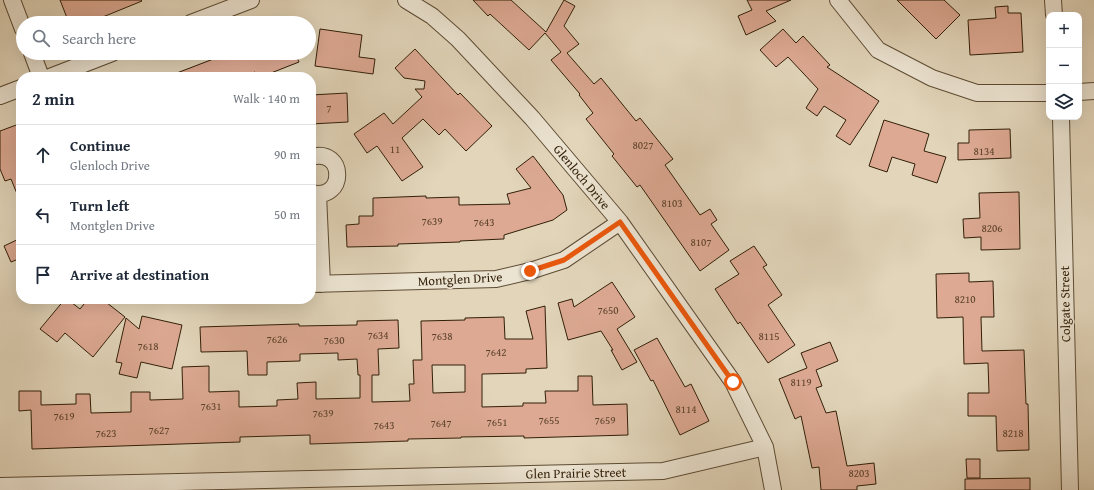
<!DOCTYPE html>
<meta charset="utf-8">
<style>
body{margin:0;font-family:"Gentium Book Plus",serif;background:#f6f6f7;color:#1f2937}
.controls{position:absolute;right:12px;top:12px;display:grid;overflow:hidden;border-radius:8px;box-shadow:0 4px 16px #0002}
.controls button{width:36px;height:36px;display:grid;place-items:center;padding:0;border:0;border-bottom:1px solid #e0e1e3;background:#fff;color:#1f2937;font:20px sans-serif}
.stop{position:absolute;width:12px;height:12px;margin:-9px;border:3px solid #ea580c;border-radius:50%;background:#fff}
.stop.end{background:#ea580c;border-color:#fff;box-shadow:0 1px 4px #0008}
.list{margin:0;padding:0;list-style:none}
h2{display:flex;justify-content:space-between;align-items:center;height:52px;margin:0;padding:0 16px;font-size:17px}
h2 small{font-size:13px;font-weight:400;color:#747a83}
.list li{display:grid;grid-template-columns:26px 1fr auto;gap:12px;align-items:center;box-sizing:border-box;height:60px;padding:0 16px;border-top:1px solid #e0e1e3}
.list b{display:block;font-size:15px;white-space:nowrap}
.list p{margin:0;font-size:13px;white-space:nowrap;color:#747a83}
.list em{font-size:13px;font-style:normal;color:#747a83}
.icon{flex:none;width:22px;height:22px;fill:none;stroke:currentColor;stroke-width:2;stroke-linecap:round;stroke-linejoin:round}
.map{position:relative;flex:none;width:1094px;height:490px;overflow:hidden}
.search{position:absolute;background:#fff;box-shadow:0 4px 16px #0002;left:16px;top:16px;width:300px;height:44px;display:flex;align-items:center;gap:10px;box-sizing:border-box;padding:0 14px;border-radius:22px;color:#747a83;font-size:15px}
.panel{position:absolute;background:#fff;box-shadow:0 4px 16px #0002;left:16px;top:72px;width:300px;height:232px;border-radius:16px}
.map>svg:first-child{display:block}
.building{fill:#dda993;stroke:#311f08;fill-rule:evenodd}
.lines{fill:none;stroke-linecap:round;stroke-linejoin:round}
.street-casing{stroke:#5d4c34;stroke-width:18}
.street{stroke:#ece4d2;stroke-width:16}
.route{stroke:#ea580c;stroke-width:5}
.labels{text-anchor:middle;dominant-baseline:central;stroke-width:3.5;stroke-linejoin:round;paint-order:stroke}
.number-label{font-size:11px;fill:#5c422b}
.street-label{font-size:13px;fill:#311f08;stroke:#ece4d2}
</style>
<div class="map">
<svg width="1094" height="490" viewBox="0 0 1094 490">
<rect width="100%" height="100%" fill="#e2d5ba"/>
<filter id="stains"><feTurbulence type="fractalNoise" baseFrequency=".005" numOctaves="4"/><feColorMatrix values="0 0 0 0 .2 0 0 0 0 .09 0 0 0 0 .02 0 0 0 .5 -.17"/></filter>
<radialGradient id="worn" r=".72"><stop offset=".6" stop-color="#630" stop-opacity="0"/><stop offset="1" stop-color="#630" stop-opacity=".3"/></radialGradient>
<path class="building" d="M 60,0 L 141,0 L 142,1 L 88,23 L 69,23 Z
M 473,0 L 511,0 L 546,32 L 564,0 L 575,6 L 564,26 L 579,44 L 567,53 L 594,84 L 601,78 L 636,121 L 640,118 L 673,159 L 665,165 L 700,215 L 710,209 L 717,220 L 711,224 L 729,250 L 700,271 L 640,185 L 637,187 L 612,156 L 614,154 L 586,119 L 593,113 L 579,95 L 580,94 L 551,60 L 561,52 L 545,33 L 529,50 L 490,14 L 488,16 Z
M 747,0 L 791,0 L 766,11 L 776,21 L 746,35 L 738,16 L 752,10 Z
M 897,0 L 944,0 L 960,15 L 936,39 Z
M 1008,6 L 1008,13 L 1021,13 L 1023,52 L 970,55 L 968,20 L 996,18 L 995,7 Z
M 320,29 L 362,35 L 359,57 L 375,59 L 373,74 L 315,66 Z
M 783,29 L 796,43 L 803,36 L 830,65 L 827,67 L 879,101 L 850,145 L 836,136 L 846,120 L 824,106 L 817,116 L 806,108 L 818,89 L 788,57 L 776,67 L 760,50 Z
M 415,49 L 458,95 L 460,93 L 492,126 L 466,151 L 445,129 L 439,135 L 423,119 L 402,138 L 423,167 L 402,181 L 377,146 L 367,153 L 354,134 L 384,113 L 393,124 L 422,97 L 415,89 L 424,89 L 425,81 L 404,78 L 395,68 Z
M 229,53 L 295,53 L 299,62 L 271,73 L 273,77 L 257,77 L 255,72 L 241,77 L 169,77 L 169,76 Z
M 347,93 L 348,122 L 311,124 L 311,95 Z
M 884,120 L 929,134 L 924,151 L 946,157 L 937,183 L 912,175 L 915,164 L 892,157 L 887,172 L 869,166 Z
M 19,124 L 21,131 L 20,201 L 11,179 L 5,181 L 0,169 L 0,131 Z
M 1010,129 L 1011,158 L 958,160 L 958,143 L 969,143 L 969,130 Z
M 533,156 L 563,195 L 567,210 L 553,220 L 504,235 L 504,239 L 503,239 L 460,241 L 460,242 L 398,244 L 398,246 L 347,247 L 346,225 L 359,224 L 359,216 L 373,216 L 373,198 L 426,196 L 426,198 L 459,197 L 459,205 L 510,204 L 507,194 L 531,188 L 516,169 Z
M 1019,192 L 1020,249 L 981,250 L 981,237 L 964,238 L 963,219 L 980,218 L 979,193 Z
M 21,238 L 21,258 L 11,262 L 4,246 Z
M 754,246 L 767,265 L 763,267 L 782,295 L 768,305 L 795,345 L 768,363 L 740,322 L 738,324 L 715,289 L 739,274 L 730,261 Z
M 969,273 L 969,282 L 993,281 L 994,317 L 981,317 L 982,351 L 1024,350 L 1026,404 L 1028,404 L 1029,450 L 997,451 L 996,416 L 968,416 L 968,393 L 989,393 L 988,363 L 964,364 L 963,317 L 937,318 L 936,274 Z
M 612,282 L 635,317 L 617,329 L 637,362 L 622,370 L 611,350 L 613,350 L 601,331 L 568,340 L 558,303 L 572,299 L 574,307 Z
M 65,299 L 67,299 L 80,309 L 88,299 L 102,299 L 125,317 L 93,357 L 65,333 L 57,342 L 40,329 Z
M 545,306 L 547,368 L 526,369 L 526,373 L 482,374 L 482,407 L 523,406 L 523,403 L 546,403 L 545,391 L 578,391 L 578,376 L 592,376 L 593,405 L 627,404 L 628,435 L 524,438 L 524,436 L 461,437 L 461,438 L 408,439 L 408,441 L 310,444 L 310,435 L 240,437 L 240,442 L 32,449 L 31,410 L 19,411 L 19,391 L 41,391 L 41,405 L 76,404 L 76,394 L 90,394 L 91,413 L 131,412 L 131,392 L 150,392 L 150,400 L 183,399 L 182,367 L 209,366 L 209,392 L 239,391 L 239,407 L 277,406 L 277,400 L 298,399 L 297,383 L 316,382 L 316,399 L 360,398 L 360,375 L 358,375 L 357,359 L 338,360 L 338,353 L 300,354 L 300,361 L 267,362 L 267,375 L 248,375 L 247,351 L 201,352 L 200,327 L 299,324 L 299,326 L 357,325 L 357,321 L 398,320 L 399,348 L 378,349 L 379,375 L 372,375 L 372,402 L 410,401 L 409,384 L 414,384 L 413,360 L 422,360 L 421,321 L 465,320 L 465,318 L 504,317 L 505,339 L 533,339 L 526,311 ZM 432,365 L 465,365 L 465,392 L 433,393 Z
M 142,316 L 182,325 L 172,369 L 141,362 L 137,378 L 119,374 L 122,363 L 116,362 L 126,318 L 139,329 Z
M 657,338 L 685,387 L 691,384 L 709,421 L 680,435 L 653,380 L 651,381 L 634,350 Z
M 830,342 L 838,361 L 816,370 L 822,386 L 816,388 L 826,413 L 836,411 L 847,466 L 874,463 L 876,484 L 857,486 L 857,490 L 821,490 L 819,467 L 812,468 L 801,416 L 795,419 L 779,379 L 807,368 L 801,353 Z
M 966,459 L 980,459 L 980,478 L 967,478 Z
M 1030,478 L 1030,490 L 965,490 L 965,479 Z"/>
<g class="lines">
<g class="street-casing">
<path id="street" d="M 12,0 L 23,29
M 406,0 L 432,16 L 458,39 L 532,118 L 620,222 L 733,382 L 765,447 L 773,490
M 838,0 L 878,50 L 932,78 L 977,93 L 1049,93
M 1053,0 L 1054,15
M 191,23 L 251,0
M 32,53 L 41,77
M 50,77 L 112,53
M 1079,92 L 1094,91
M 0,96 L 21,88
M 1061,117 L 1070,490
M 311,157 C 346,147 346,202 311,193
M 318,194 L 322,284
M 311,284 L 496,279 L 530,271 L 564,260 L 620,222
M 0,486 L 663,471 L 765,447"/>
</g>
<use href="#street" class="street"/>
</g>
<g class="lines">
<path class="route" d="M 530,271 L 564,260 L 620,222 L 733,382"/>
</g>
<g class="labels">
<g class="number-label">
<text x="329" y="108">7</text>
<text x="643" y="145">8027</text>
<text x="395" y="149">11</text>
<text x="984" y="151">8134</text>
<text x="672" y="203">8103</text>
<text x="432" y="221">7639</text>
<text x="484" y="222">7643</text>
<text x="992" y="228">8206</text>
<text x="701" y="242">8107</text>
<text x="965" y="299">8210</text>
<text x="608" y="310">7650</text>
<text x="378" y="335">7634</text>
<text x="442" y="336">7638</text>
<text x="769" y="336">8115</text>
<text x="277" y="339">7626</text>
<text x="334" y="340">7630</text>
<text x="148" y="346">7618</text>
<text x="496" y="352">7642</text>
<text x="801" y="382">8119</text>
<text x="211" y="406">7631</text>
<text x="686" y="409">8114</text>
<text x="323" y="413">7639</text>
<text x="64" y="416">7619</text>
<text x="549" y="420">7655</text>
<text x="605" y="420">7659</text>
<text x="497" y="422">7651</text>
<text x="441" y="423">7647</text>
<text x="384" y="425">7643</text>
<text x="159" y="430">7627</text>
<text x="106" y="433">7623</text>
<text x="1013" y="433">8218</text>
<text x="859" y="473">8203</text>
</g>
<g class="street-label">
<text transform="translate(582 177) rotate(50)">Glenloch Drive</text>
<text transform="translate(460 279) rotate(-3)">Montglen Drive</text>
<text transform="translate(1065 304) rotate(-91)">Colgate Street</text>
<text transform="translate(576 473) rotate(-1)">Glen Prairie Street</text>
</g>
</g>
<rect width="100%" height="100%" filter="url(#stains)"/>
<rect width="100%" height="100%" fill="url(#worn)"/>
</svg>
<div class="controls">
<button>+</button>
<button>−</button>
<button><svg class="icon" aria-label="layers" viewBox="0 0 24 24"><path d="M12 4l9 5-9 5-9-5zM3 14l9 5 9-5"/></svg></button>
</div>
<div class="stop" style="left:733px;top:382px"></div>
<div class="stop end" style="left:530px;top:271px"></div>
<div class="search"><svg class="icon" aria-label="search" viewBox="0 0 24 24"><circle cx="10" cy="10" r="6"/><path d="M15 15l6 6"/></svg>Search here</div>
<section class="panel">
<h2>2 min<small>Walk · 140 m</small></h2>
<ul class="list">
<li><svg class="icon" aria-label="ahead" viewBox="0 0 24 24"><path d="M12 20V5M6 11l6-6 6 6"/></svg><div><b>Continue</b><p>Glenloch Drive</p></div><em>90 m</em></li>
<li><svg class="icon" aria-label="left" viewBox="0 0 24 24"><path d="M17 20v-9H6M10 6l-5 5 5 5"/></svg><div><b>Turn left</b><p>Montglen Drive</p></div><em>50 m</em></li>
<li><svg class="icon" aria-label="arrive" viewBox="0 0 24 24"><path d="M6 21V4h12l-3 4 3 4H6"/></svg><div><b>Arrive at destination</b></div></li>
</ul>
</section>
</div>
